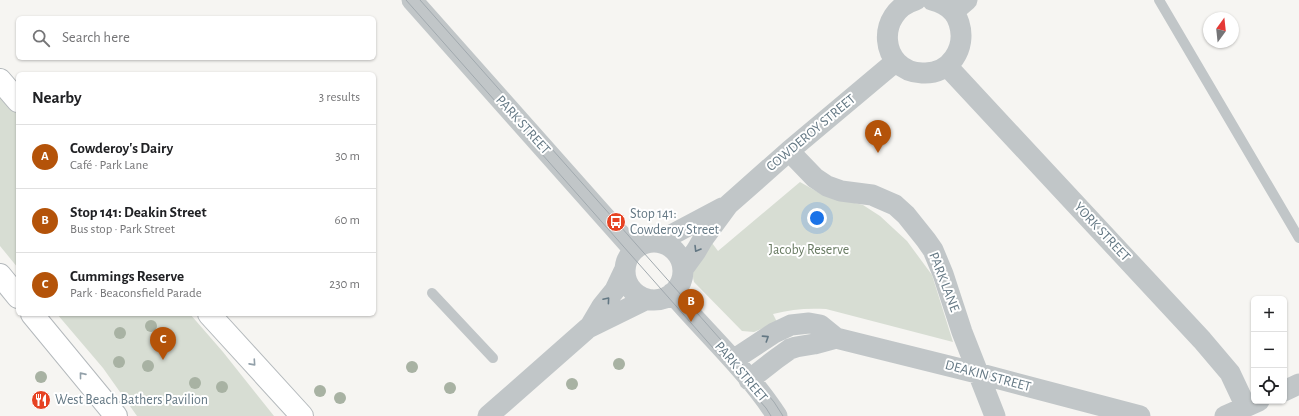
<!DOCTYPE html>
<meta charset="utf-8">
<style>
body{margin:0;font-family:"Alegreya Sans",sans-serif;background:#f6f6f6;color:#202124}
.controls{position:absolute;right:12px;bottom:12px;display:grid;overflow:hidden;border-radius:6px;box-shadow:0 1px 3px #0004}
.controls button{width:36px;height:36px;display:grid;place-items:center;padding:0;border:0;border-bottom:1px solid #e0e0e0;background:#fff;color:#202124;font:20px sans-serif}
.compass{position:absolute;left:1203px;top:12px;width:36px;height:36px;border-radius:50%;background:#fff;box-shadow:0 1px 3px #0004;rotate:15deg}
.you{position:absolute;left:817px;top:218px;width:14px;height:14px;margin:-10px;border:3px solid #fff;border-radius:50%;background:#1a73e8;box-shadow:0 0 0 6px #1a73e833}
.badge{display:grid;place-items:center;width:26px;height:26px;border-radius:50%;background:#b45309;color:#fff;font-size:13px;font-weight:700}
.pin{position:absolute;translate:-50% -33px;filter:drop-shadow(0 1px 2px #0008)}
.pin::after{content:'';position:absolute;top:21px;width:14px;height:12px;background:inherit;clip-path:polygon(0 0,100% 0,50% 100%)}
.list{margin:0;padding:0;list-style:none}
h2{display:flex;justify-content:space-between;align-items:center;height:52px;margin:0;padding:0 16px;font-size:17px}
h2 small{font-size:13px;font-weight:400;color:#757577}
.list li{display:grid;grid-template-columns:26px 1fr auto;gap:12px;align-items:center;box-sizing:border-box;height:64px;padding:0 16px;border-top:1px solid #e0e0e0}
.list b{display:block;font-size:15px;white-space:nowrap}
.list p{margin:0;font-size:13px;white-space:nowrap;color:#757577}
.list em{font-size:13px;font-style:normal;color:#757577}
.icon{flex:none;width:22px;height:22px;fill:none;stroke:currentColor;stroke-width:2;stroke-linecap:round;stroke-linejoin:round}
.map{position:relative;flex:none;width:1299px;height:416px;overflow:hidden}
.search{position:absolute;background:#fff;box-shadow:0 1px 3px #0004;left:16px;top:16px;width:360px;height:44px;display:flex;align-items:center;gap:10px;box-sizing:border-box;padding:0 14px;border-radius:6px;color:#757577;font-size:15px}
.panel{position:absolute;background:#fff;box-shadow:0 1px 3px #0004;left:16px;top:72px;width:360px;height:244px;border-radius:6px}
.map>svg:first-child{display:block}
.green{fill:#d7ddd3}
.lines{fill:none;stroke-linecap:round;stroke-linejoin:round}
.primary-casing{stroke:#b4b9bc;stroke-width:24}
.lane{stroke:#c1c6c8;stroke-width:10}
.street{stroke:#c1c6c8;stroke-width:21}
.primary{stroke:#fff;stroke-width:22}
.tram{stroke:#a1a9ae;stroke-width:1}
.tree{fill:#a8b2a3}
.oneway{stroke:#647884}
.oneway2{stroke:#92a0a9}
.labels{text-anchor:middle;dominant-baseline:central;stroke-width:4;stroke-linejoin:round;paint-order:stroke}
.street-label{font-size:14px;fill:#647884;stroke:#fff}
.poi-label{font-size:14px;fill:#647884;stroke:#fff;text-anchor:start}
.park-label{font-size:14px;fill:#697b63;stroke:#fff}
</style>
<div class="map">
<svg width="1299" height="416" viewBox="0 0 1299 416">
<rect width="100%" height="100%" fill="#f6f5f2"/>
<path class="green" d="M 0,94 L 18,115 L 18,268 L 0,246 Z
M 800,182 L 823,195 L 863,205 L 880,216 L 907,241 L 932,275 L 953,342 L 826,309 C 808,308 791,309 773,314 L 777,322 L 754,332 L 742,331 L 694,282 C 689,266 702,255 712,243 L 718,251 Z
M 57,314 L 190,314 L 223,352 L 274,416 L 137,416 L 103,368 Z"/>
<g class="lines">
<g class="primary-casing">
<path id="primary" d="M 0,80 L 18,101
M 0,275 L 18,297
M 32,314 L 116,416
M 209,314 L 302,416"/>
</g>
<path class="lane" d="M 1159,0 L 1299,238
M 432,293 L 493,358"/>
<path class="street" d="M 412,0 L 634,250
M 916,0 C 875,12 879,71 922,73 C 950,75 967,48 959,23 C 958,20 956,15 953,12 C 948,6 940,2 932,0
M 953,12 L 967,0
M 947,66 L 1202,340 L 1230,373 L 1246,407
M 789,151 L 815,178 L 827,186 L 841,191 L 872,195 L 895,205 L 906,215 L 926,240 L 933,250 L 943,274 L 962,332 L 995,416
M625 271a29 29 0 1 1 58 0a29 29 0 1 1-58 0Z
M 658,242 L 722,208
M 683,269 L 696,251 L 703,239 L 728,205 L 789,151 L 895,62
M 672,293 C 707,334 748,371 777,416
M 589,328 L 602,306 L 615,290 L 624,271
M 733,360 L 774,333 L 791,325 L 809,323 L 820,325 L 836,338 L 977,373 L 1140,416
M 749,380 L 776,359 L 790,349 L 796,347 L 814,344 L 836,338
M 1284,391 L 1299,384
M 488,416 L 588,328 L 647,299
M 1225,416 L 1259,401"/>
<use href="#primary" class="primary"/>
<path class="tram" d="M 406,0 L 766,408 L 771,416
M 420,0 L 736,357 L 774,402 L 783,416"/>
</g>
<g class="tree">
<circle cx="151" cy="326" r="6"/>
<circle cx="120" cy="333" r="6"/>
<circle cx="119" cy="362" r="6"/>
<circle cx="619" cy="364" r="6"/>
<circle cx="148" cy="366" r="6"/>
<circle cx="412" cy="367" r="6"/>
<circle cx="41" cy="377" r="6"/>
<circle cx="195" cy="383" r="6"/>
<circle cx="572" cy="384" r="6"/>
<circle cx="222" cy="387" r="6"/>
<circle cx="450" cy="388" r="6"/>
<circle cx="320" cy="391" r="6"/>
<circle cx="340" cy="398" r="6"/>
</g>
<defs><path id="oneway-chevron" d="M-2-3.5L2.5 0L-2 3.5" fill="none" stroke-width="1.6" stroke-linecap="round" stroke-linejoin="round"/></defs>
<g class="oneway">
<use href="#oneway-chevron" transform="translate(697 249) rotate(121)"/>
<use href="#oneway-chevron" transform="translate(607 300) rotate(-50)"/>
<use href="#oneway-chevron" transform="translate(766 338) rotate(-33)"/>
</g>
<g class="oneway2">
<use href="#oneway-chevron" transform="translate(253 363) rotate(48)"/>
<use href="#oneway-chevron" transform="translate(82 375) rotate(-129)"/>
</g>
<defs>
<g id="bus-disc" transform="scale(1)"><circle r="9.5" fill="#e64222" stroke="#fff"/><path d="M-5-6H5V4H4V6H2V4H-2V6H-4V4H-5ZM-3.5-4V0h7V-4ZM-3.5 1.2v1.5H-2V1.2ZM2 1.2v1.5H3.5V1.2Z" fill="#fff"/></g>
<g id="restaurant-disc" transform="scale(1)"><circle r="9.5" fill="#e64222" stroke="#fff"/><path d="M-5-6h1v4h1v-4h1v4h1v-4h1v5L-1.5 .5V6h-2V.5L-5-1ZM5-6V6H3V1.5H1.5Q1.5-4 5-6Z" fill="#fff"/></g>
</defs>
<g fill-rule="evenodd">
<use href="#bus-disc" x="616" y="222"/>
<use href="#restaurant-disc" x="41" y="400"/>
</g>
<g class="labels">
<g class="street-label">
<text transform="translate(523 125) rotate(48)">PARK STREET</text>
<text transform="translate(811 133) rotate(-40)">COWDEROY STREET</text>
<text transform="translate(1102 232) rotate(47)">YORK STREET</text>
<text transform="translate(944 282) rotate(69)">PARK LANE</text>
<text transform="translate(741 372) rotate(50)">PARK STREET</text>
<text transform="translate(988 376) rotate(15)">DEAKIN STREET</text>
</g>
<g class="poi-label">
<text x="630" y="214">Stop 141:<tspan x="630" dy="16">Cowderoy Street</tspan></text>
<text x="55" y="400">West Beach Bathers Pavilion</text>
</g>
<g class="park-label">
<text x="809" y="250">Jacoby Reserve</text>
</g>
</g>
</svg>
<div class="controls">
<button>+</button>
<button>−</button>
<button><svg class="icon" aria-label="locate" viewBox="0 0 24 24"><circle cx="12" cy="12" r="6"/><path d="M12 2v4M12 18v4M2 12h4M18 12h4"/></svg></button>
</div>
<svg class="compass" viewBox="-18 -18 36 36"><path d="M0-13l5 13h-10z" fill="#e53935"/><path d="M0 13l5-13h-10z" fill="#757577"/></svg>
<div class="you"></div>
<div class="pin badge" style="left:878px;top:153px">A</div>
<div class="pin badge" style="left:691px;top:322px">B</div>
<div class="pin badge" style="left:163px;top:360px">C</div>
<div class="search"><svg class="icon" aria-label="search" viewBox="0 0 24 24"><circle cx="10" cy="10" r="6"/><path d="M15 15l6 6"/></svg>Search here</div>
<section class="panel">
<h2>Nearby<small>3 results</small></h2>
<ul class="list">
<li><span class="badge">A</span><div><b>Cowderoy's Dairy</b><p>Café · Park Lane</p></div><em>30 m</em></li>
<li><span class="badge">B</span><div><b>Stop 141: Deakin Street</b><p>Bus stop · Park Street</p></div><em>60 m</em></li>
<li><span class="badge">C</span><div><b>Cummings Reserve</b><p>Park · Beaconsfield Parade</p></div><em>230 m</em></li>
</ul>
</section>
</div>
